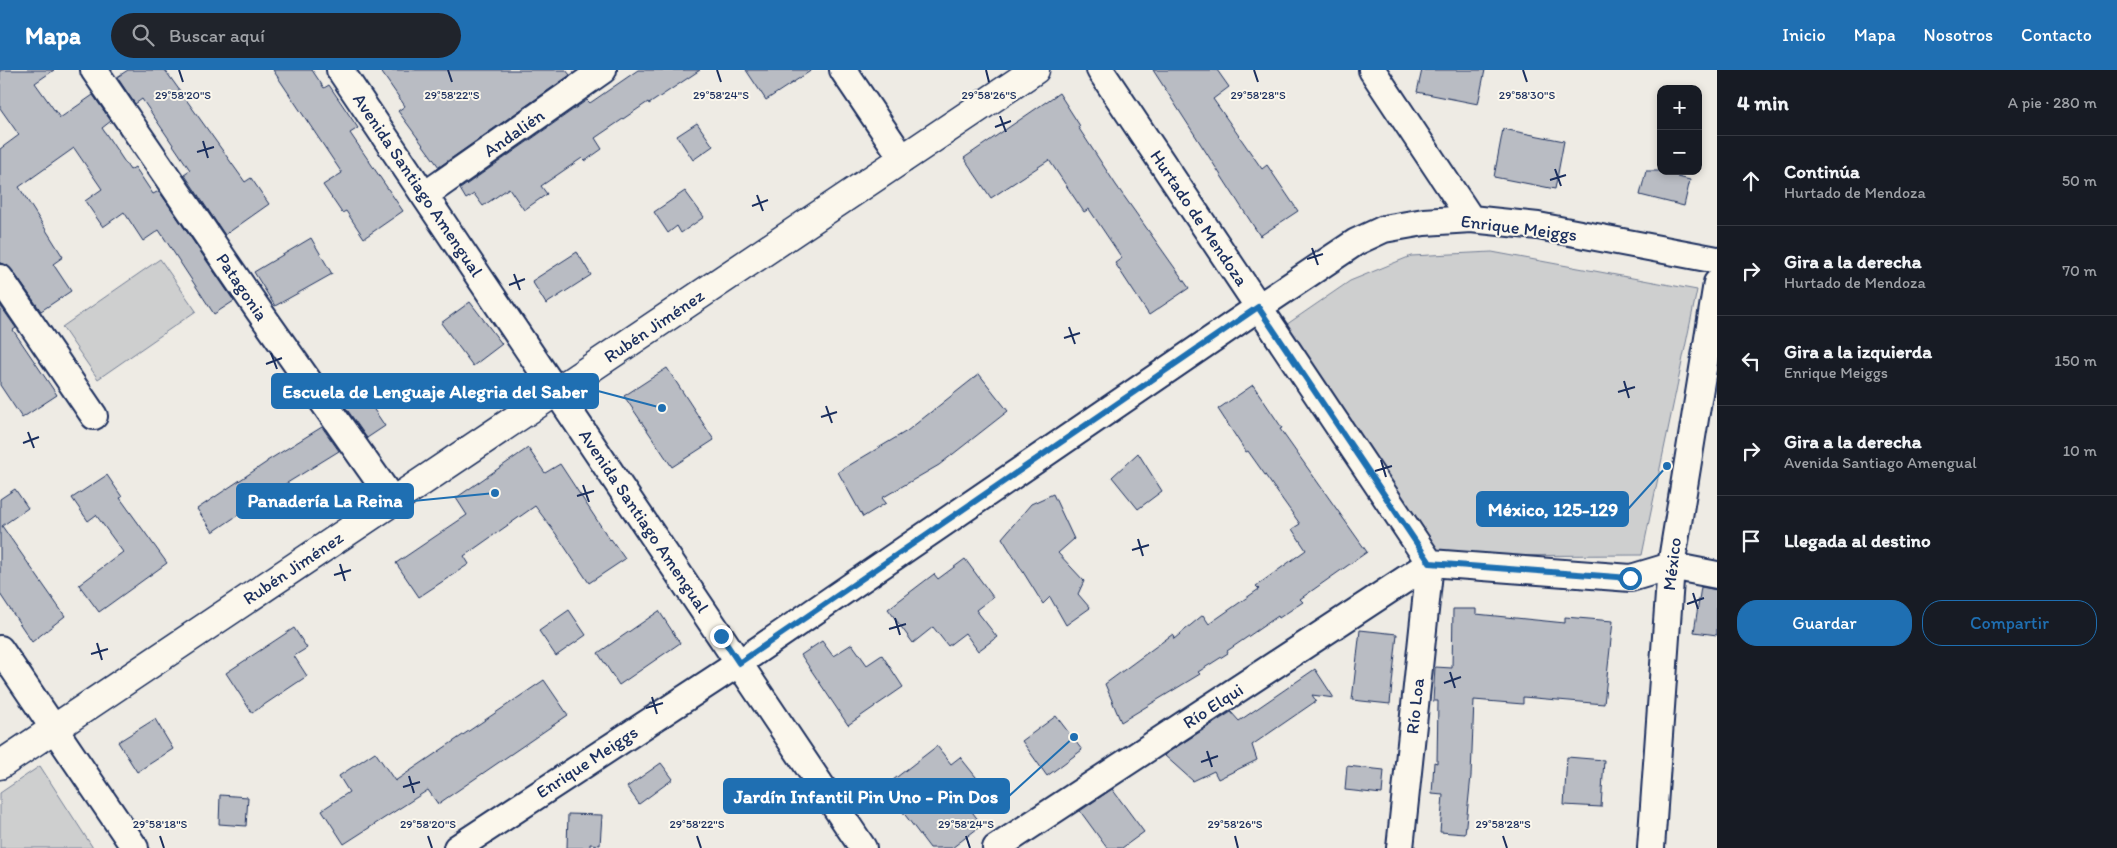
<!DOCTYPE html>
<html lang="es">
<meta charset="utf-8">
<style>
body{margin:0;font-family:Itim,sans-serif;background:#20242c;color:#f1f3f6}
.controls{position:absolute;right:15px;top:15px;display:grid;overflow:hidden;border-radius:10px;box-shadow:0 2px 8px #0003}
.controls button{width:45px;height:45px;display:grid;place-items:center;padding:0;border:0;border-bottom:1px solid #363941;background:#171b24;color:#f1f3f6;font:25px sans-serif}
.stop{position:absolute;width:15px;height:15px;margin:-11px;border:4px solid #1f6fb2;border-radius:50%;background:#fff}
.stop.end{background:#1f6fb2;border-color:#fff;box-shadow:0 1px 5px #0008}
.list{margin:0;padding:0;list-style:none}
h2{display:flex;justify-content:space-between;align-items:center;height:65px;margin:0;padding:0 20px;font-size:21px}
h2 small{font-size:16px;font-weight:400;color:#9ea1a6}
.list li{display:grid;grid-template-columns:32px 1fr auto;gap:15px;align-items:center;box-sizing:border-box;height:90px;padding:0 20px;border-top:1px solid #363941}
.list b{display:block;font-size:19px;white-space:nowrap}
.list p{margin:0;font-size:16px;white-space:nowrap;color:#9ea1a6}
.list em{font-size:16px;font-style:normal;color:#9ea1a6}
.actions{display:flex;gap:10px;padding:15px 20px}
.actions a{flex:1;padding:11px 0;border:1px solid #1f6fb2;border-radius:20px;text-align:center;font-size:18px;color:#1f6fb2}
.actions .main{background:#1f6fb2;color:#fff}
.icon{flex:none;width:28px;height:28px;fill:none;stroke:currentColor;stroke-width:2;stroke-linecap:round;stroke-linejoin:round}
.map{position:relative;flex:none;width:1717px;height:778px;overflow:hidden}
header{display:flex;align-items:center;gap:30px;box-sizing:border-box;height:70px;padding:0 25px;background:#1f6fb2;color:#fff}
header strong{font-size:24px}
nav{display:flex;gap:28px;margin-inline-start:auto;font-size:18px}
.search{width:350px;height:45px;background:#20242c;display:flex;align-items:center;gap:12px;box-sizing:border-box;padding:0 18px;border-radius:28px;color:#9ea1a6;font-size:19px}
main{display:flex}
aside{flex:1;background:#171b24}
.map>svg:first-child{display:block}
.green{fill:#cecfcf;stroke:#747f96}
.building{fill:#b9bcc3;stroke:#1b2f5e}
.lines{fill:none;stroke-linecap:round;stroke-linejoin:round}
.street-casing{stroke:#1b2f5e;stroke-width:30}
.secondary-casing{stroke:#1b2f5e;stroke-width:31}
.street{stroke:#fbf7ec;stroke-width:26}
.secondary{stroke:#fbf7ec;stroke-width:28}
.route{stroke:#1f6fb2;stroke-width:6}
.ticks{fill:none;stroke:#1b2f5e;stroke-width:2}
.labels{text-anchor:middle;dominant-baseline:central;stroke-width:4;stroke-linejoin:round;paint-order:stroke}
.street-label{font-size:18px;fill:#1b2f5e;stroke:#fbf7ec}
.ticks-label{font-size:12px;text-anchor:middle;fill:#1b2f5e;stroke:#fbf7ec;stroke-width:4;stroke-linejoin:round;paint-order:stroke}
.leader{fill:none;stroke:#1f6fb2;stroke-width:2}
.callout-dot{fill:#1f6fb2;stroke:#fbf7ec;stroke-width:2}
.callout{fill:#1f6fb2;stroke:#1f6fb2;stroke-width:2}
.callout-label{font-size:19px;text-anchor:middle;font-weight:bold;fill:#fff}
</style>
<header>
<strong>Mapa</strong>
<div class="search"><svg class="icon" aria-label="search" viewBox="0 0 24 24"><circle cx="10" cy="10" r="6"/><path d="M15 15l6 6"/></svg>Buscar aquí</div>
<nav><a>Inicio</a><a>Mapa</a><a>Nosotros</a><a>Contacto</a></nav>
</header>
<main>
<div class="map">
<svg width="1717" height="778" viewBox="0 0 1717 778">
<rect width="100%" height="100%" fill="#eeebe4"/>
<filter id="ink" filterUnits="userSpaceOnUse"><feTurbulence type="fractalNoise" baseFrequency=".02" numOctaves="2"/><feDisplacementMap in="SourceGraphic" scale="10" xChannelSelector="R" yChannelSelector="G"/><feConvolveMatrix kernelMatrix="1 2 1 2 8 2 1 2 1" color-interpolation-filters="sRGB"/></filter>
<g filter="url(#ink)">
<path class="green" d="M 1492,182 L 1697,220 L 1642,485 L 1433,486 L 1280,259 L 1350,211 L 1411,186 Z
M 160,189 L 196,241 L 98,309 L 62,257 Z
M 40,696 L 93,778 L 0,778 L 0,723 Z"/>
<path class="building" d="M 0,0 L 54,0 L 35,13 L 60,48 L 93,25 L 111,51 L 102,58 L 130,100 L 135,97 L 153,124 L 159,121 L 234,231 L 214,244 L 159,160 L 143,171 L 124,142 L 103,157 L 85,131 L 102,119 L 74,78 L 19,117 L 63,187 L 53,194 L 71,221 L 41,241 L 12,200 L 7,195 L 0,193 L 0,79 L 19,65 L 0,38 Z
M 128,0 L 165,0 L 245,112 L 251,108 L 269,134 L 225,165 L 184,104 L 190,100 L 142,29 L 135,34 L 117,7 Z
M 273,0 L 312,0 L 324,18 L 329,15 L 358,58 L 350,63 L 403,141 L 364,168 L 346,141 L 342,143 L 323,115 L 342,103 Z
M 380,0 L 566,0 L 570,5 L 439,97 L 398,41 L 405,36 Z
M 638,0 L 700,0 L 649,34 L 648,32 L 595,68 L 602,79 L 585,91 L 582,88 L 541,116 L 547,124 L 524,140 L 509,118 L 483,136 L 474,124 L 466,129 L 460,119 L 587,30 L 590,33 Z
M 746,0 L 812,0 L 766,30 Z
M 1153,0 L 1217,0 L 1229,17 L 1213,29 L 1262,99 L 1267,95 L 1298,141 L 1260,166 Z
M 1422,0 L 1485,0 L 1478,34 L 1417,22 Z
M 1059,23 L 1080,56 L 1078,57 L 1116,115 L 1189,218 L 1149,245 L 1115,193 L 1122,188 L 1089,139 L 1084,142 L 1049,90 L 991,128 L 964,88 Z
M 697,53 L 713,76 L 693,90 L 677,66 Z
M 1503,59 L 1564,71 L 1555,119 L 1494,107 Z
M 1646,101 L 1680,101 L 1678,107 L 1690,110 L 1684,136 L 1640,125 Z
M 685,121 L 704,147 L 681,163 L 677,156 L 668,163 L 654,142 Z
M 311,168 L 332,204 L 275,236 L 254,202 Z
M 577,182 L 591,205 L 546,234 L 532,211 Z
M 470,232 L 502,274 L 473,296 L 441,253 Z
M 0,235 L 16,258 L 13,260 L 57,325 L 22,348 L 0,315 Z
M 667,298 L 714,370 L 672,397 L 624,326 Z
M 979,304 L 1008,341 L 939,395 L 882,428 L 886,433 L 863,447 L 838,402 L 907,361 Z
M 1253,315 L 1282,358 L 1280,359 L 1367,482 L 1300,529 L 1303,532 L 1279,548 L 1278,546 L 1227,581 L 1228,583 L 1198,602 L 1200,604 L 1121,652 L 1105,614 L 1173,564 L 1174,569 L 1203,545 L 1209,554 L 1259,519 L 1256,516 L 1306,480 L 1292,459 L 1300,454 L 1248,381 L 1246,382 L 1218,339 Z
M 358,316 L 385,356 L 367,368 L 339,328 Z
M 322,357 L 339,381 L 266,426 L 213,462 L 197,439 L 267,392 L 267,391 Z
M 528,378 L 545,403 L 560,394 L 610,470 L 611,469 L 625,489 L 589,513 L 556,464 L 535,436 L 464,486 L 469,494 L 419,527 L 396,493 L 467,445 L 456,428 Z
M 1138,383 L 1162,421 L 1138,439 L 1112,407 Z
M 107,405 L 122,427 L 120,428 L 167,493 L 99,542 L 79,515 L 123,482 L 96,445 L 88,451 L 72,428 Z
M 15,419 L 28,438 L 2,456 L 65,546 L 32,572 L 0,524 L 0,429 Z
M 1053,424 L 1074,469 L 1058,483 L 1084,511 L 1078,524 L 1090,538 L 1066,555 L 1050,527 L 1043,534 L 1002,468 L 1031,434 Z
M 965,489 L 993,527 L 976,540 L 997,567 L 978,581 L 965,563 L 948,576 L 933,557 L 913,573 L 888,539 L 934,504 L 938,509 Z
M 1701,517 L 1717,520 L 1717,565 L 1694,562 Z
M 1453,539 L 1476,539 L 1476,544 L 1565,553 L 1565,547 L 1613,551 L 1604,634 L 1523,627 L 1523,634 L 1474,630 L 1471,706 L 1465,764 L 1440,762 L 1443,725 L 1432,724 L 1434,692 L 1437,693 L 1438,631 L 1433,631 L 1435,597 L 1452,598 Z
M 569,540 L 586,565 L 556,586 L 539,561 Z
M 659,541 L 680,573 L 619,615 L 598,583 Z
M 294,558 L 307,578 L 294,586 L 307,606 L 252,643 L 226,603 Z
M 1360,560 L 1397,564 L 1390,634 L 1352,630 Z
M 822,571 L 833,586 L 852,574 L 867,595 L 882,585 L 903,617 L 848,655 L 801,585 Z
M 1315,599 L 1334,628 L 1312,625 L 1316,631 L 1252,675 L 1257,690 L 1218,709 L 1214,701 L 1193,711 L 1164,685 L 1231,642 L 1239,651 Z
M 544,610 L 568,645 L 438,734 L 428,720 L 344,774 L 322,740 L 349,722 L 339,706 L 375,682 L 395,711 Z
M 1056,646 L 1082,680 L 1047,706 L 1022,671 Z
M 155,649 L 173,679 L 137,702 L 118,672 Z
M 937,676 L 951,694 L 960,687 L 980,712 L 961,727 L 982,755 L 952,778 L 930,778 L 884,717 Z
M 1567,687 L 1604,690 L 1601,737 L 1564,735 Z
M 661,693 L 673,709 L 639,734 L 627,717 Z
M 1347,696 L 1384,700 L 1382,724 L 1345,720 Z
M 1112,719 L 1144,762 L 1122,778 L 1107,778 L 1080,741 Z
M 220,725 L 248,727 L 246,756 L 219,754 Z
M 568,744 L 602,745 L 600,775 L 590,774 L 590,778 L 567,778 Z"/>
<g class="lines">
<g class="street-casing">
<path id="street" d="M 94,0 L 259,241 L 393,431
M 340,0 L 863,778
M 843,0 L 903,89
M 1100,0 L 1430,493
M 1372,0 L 1471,149
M 425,125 L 603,0
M 0,208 L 94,346
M 1430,493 L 1631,508 L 1671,496 L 1717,505
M 0,579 L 135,778
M 457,778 L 739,593 L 1259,237 L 1356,172 L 1384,159 L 1424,152 L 1471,149 L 1538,156 L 1717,190
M 996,778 L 1430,493
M 1400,778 L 1430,493
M 1651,778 L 1671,496 L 1717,213"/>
</g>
<g class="secondary-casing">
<path id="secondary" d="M 0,695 L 1035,0"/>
</g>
<use href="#street" class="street"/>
<use href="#secondary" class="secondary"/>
</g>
</g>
<g class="lines" filter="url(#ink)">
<path class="route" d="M 721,566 L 739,593 L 1258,237 L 1430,493 L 1630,508"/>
</g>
<path class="ticks" d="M 179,0 L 183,12M 448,0 L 452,12M 717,0 L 721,12M 986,0 L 989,12M 1254,0 L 1258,12M 1523,0 L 1527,12M 1000,46 L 1006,62M 995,57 L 1011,51M 203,71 L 208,88M 197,82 L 214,77M 1555,99 L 1561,116M 1550,110 L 1566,105M 757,125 L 763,141M 752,136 L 768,130M 1312,178 L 1318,195M 1307,189 L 1323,184M 514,204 L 520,220M 509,215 L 525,209M 1069,257 L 1075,274M 1064,268 L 1080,263M 271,283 L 277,299M 266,294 L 282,288M 1624,311 L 1629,328M 1618,322 L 1635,317M 826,336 L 832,353M 821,347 L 837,342M 28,362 L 34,378M 23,373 L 39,367M 1381,390 L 1386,407M 1375,401 L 1392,396M 583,415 L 589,432M 577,426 L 594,421M 1138,469 L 1143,486M 1132,480 L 1149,475M 340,494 L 345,511M 334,505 L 351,500M 1693,523 L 1698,539M 1687,534 L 1704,528M 895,548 L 900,565M 889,559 L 906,554M 97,573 L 102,590M 91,584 L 108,579M 1450,602 L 1455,618M 1444,613 L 1461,607M 652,627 L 657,644M 646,638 L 663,633M 1207,681 L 1212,697M 1201,692 L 1218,686M 409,706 L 414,723M 403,717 L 420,712M 160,766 L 164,778M 428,766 L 432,778M 697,766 L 701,778M 966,766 L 970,778M 1235,766 L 1238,778M 1503,766 L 1507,778"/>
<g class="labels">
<g class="street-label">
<text transform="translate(514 63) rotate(-35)">Andalién</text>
<text transform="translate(418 115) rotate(56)">Avenida Santiago Amengual</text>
<text transform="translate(1199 148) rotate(56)">Hurtado de Mendoza</text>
<text transform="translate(1519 158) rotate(7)">Enrique Meiggs</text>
<text transform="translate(242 217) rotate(56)">Patagonia</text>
<text transform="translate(654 256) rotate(-34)">Rubén Jiménez</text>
<text transform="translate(644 451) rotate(56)">Avenida Santiago Amengual</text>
<text transform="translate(1672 494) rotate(-83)">México</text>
<text transform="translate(293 498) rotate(-34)">Rubén Jiménez</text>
<text transform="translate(1213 636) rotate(-33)">Río Elqui</text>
<text transform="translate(1415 636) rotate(-84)">Río Loa</text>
<text transform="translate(587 692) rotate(-33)">Enrique Meiggs</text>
</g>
</g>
<g class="ticks-label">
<text x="183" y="29">29°58'20"S</text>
<text x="452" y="29">29°58'22"S</text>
<text x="721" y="29">29°58'24"S</text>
<text x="989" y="29">29°58'26"S</text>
<text x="1258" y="29">29°58'28"S</text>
<text x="1527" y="29">29°58'30"S</text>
<text x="160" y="758">29°58'18"S</text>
<text x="428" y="758">29°58'20"S</text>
<text x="697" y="758">29°58'22"S</text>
<text x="966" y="758">29°58'24"S</text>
<text x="1235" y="758">29°58'26"S</text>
<text x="1503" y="758">29°58'28"S</text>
</g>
<path class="leader" d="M662 338L598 321M495 423L413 431M1667 396L1628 439M1074 667L1009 726"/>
<g class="callout-dot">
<circle cx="662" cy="338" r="5"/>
<circle cx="495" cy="423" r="5"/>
<circle cx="1667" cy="396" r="5"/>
<circle cx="1074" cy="667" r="5"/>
</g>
<g class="callout">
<rect x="272" y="304" width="326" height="34" rx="5"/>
<rect x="237" y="414" width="176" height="34" rx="5"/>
<rect x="1477" y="422" width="151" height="34" rx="5"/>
<rect x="724" y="709" width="285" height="34" rx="5"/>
</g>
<g class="callout-label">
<text x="435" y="328">Escuela de Lenguaje Alegria del Saber</text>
<text x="325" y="437">Panadería La Reina</text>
<text x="1553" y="446">México, 125-129</text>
<text x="866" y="733">Jardín Infantil Pin Uno - Pin Dos</text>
</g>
</svg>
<div class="controls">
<button>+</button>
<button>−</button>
</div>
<div class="stop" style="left:1630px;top:508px"></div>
<div class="stop end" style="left:721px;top:566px"></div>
</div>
<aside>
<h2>4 min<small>A pie · 280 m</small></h2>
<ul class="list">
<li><svg class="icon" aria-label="ahead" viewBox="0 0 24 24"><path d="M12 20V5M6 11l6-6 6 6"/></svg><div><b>Continúa</b><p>Hurtado de Mendoza</p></div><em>50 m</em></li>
<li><svg class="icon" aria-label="right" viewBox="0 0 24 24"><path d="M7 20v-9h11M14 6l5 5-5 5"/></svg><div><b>Gira a la derecha</b><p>Hurtado de Mendoza</p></div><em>70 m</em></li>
<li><svg class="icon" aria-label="left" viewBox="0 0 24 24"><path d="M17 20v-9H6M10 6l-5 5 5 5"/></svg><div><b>Gira a la izquierda</b><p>Enrique Meiggs</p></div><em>150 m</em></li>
<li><svg class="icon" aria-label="right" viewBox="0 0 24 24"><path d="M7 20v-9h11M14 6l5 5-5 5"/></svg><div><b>Gira a la derecha</b><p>Avenida Santiago Amengual</p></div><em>10 m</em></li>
<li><svg class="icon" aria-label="arrive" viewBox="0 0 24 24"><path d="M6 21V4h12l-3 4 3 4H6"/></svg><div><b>Llegada al destino</b></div></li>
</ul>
<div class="actions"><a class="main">Guardar</a><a>Compartir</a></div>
</aside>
</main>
